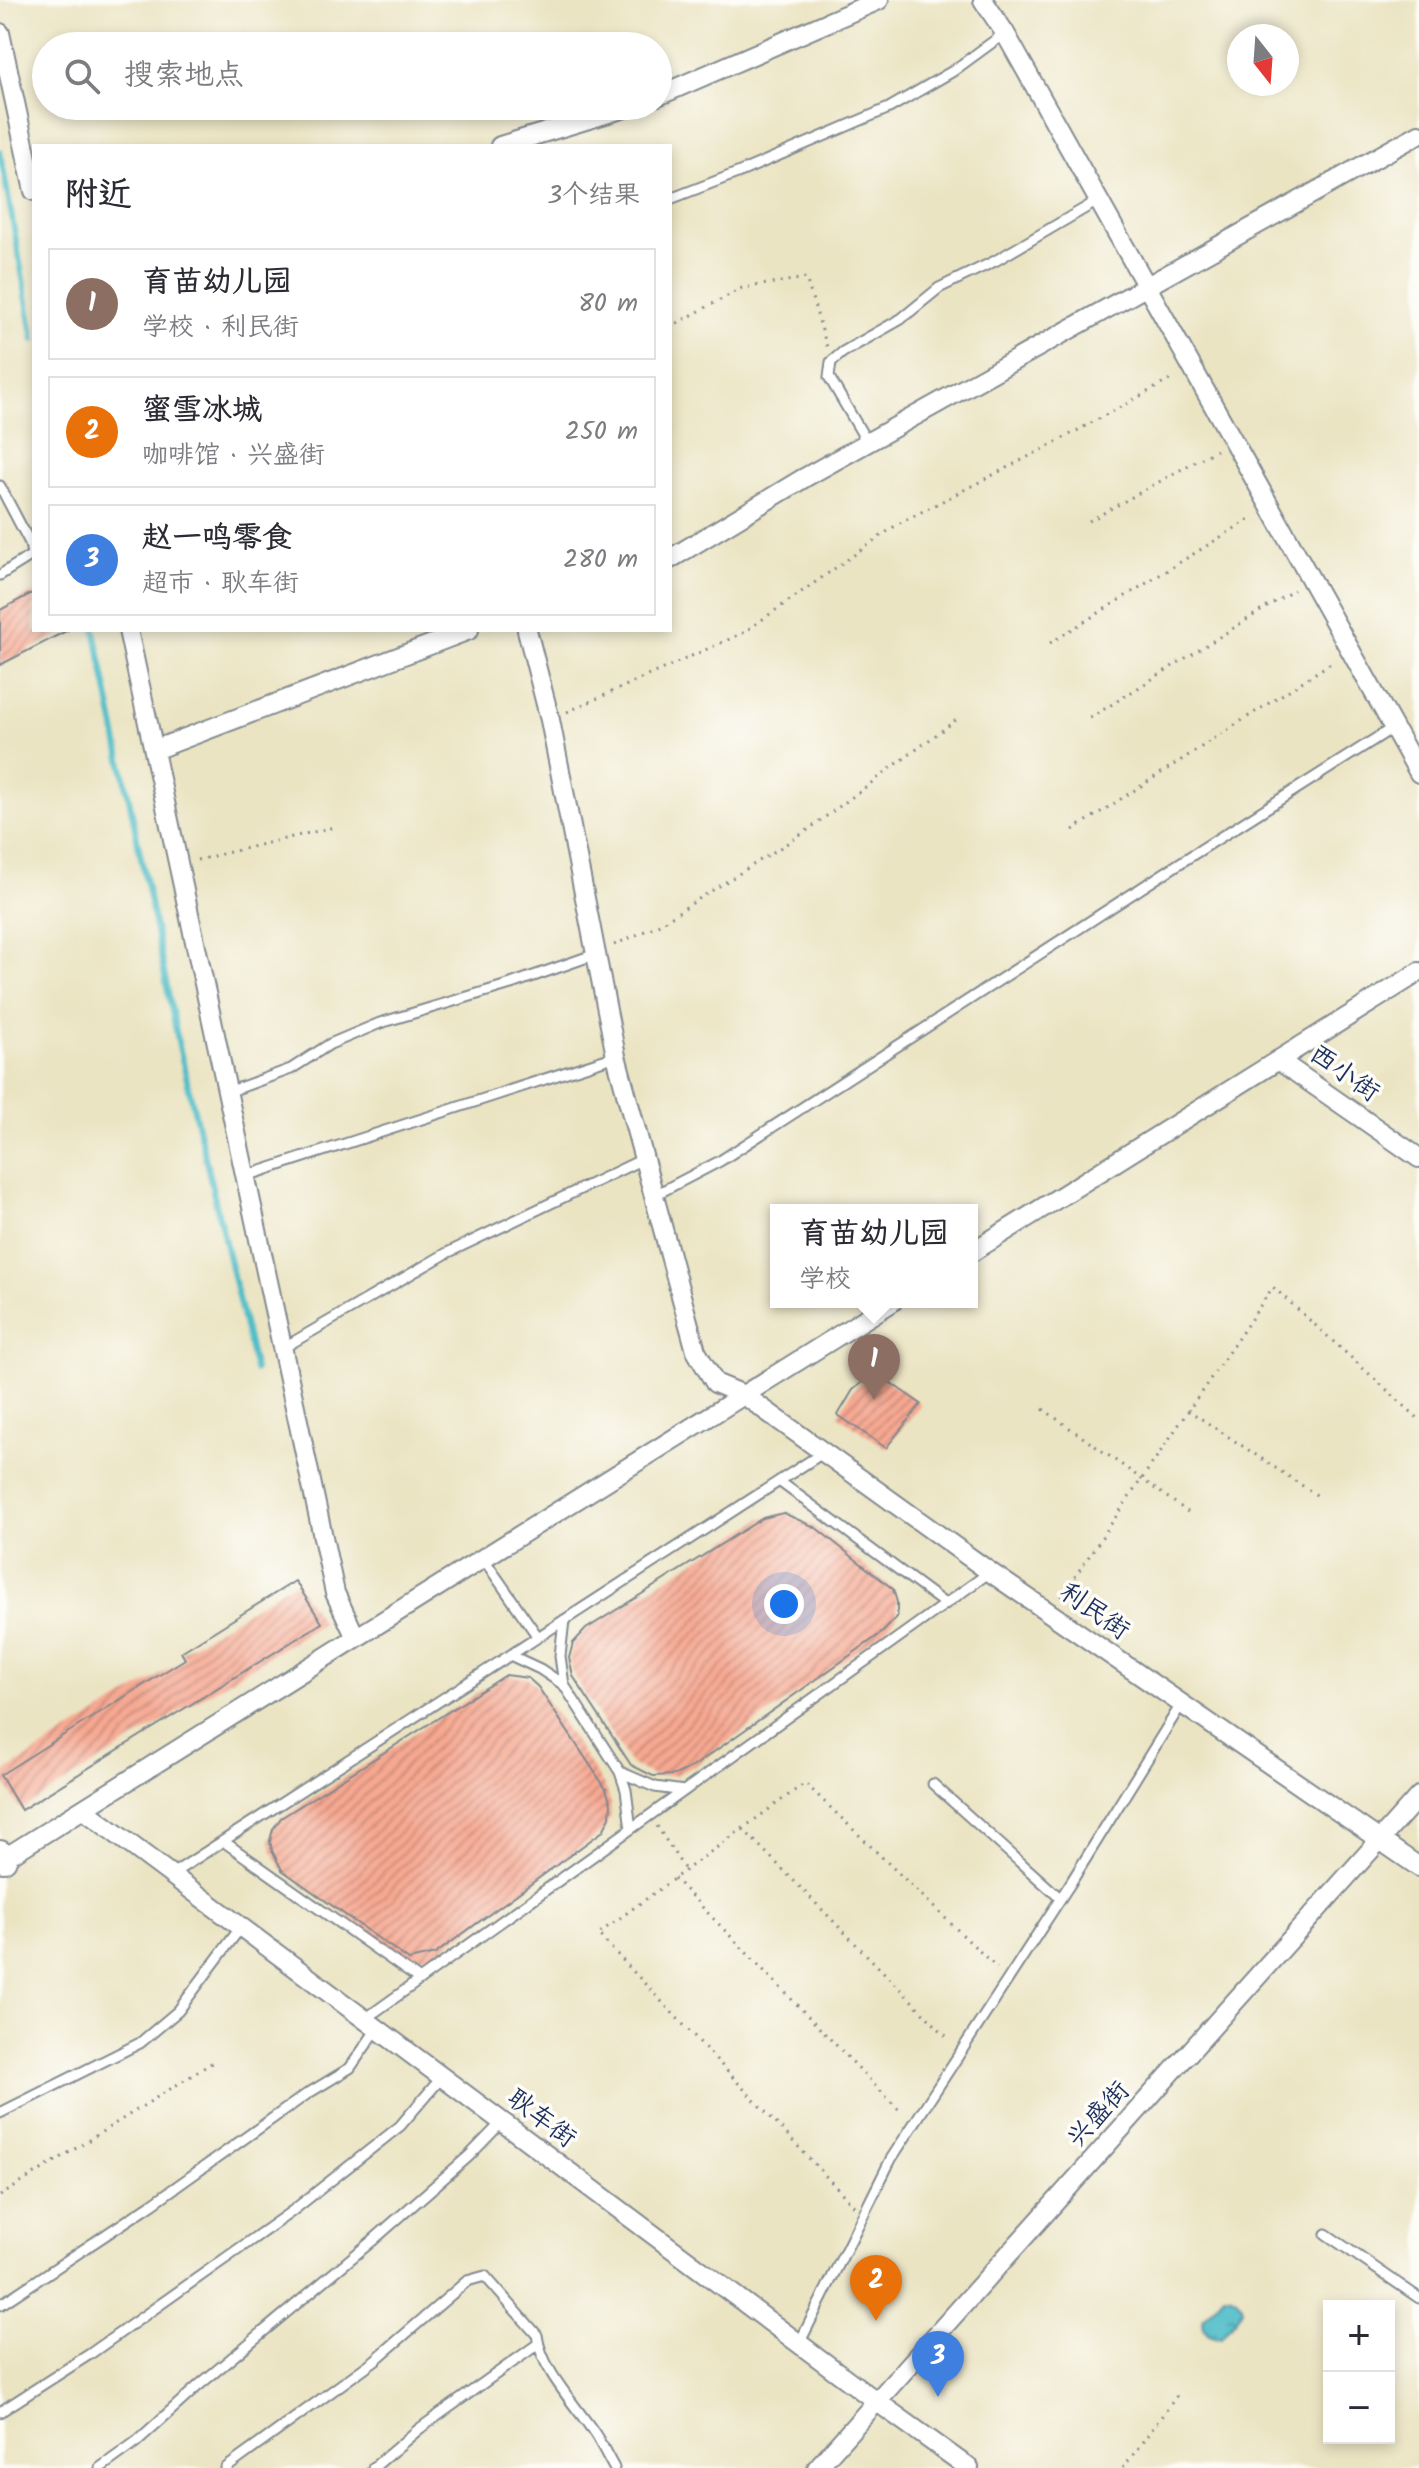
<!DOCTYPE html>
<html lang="zh">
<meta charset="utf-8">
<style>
body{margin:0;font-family:Kalam,"LXGW WenKai TC",sans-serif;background:#f2f2f3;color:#2b2b33}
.controls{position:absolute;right:24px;bottom:24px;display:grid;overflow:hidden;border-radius:0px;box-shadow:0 4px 12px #0003}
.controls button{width:72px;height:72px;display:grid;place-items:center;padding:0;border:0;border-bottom:2px solid #e1e1e2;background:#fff;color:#2b2b33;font:40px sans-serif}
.compass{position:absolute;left:1227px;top:24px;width:72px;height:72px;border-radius:50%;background:#fff;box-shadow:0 4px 12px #0003;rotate:163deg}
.you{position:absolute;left:784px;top:1604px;width:28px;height:28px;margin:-20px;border:6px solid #fff;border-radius:50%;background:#1a73e8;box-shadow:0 0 0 12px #1a73e833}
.badge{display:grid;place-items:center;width:52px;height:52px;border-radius:50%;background:#7c3aed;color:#fff;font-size:26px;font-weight:700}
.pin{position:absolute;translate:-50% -66px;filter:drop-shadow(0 2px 4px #0008)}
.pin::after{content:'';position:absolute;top:42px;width:28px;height:24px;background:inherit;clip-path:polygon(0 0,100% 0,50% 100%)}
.popup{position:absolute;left:770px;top:1204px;width:208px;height:104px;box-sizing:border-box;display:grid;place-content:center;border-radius:0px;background:#fff;filter:drop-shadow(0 2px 6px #0005);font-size:26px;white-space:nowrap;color:#7c7c81}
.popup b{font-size:30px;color:#2b2b33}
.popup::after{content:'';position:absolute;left:50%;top:100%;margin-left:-16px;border:16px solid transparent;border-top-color:#fff}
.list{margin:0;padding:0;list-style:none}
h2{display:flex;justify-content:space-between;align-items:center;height:104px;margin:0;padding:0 32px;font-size:34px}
h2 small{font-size:26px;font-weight:400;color:#7c7c81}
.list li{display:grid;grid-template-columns:52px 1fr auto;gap:24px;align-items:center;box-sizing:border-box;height:112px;margin:0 16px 16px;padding:0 16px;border:2px solid #e1e1e2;border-radius:0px}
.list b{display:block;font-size:30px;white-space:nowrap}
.list p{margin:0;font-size:26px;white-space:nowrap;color:#7c7c81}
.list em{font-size:26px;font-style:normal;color:#7c7c81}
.icon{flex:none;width:44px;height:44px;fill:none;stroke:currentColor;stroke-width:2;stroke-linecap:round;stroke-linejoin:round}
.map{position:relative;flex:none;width:1419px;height:2468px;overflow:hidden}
.search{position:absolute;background:#fff;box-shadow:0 4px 12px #0003;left:32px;top:32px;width:640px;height:88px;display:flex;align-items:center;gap:20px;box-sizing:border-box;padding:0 28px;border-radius:44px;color:#7c7c81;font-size:30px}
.panel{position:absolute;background:#fff;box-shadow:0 4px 12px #0003;left:32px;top:144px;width:640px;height:488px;border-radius:0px}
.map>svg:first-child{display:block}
.water{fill:url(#water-ripples);stroke:#367693;stroke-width:2}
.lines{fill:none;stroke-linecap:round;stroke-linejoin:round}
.stream{stroke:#50bdc8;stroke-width:6}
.building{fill:url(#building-hatch)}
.lane-casing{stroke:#838a90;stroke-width:13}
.street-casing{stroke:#838a90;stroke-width:22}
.secondary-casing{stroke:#838a90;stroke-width:30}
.path{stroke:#838a90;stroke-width:3;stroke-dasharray:2 6;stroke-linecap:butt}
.lane{stroke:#fff;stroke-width:9}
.street{stroke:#fff;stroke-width:18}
.secondary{stroke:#fff;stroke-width:26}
.labels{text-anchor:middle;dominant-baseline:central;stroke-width:7;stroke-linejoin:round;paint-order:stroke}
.street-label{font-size:26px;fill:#1b2f5e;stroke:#fdfcf7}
</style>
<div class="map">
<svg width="1419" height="2468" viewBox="0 0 1419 2468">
<defs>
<pattern id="water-ripples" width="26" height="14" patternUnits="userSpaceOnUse" patternTransform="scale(2)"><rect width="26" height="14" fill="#50bdc8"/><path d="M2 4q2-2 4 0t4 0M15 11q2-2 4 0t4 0" fill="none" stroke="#429aa6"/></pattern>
<pattern id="building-hatch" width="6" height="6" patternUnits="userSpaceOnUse" patternTransform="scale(2)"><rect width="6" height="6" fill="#f7a891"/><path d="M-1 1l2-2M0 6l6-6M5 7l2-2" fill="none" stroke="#c7897a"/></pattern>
</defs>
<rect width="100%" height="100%" fill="#fdfcf7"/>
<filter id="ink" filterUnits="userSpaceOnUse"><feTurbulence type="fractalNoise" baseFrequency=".0125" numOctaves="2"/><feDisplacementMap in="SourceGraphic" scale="16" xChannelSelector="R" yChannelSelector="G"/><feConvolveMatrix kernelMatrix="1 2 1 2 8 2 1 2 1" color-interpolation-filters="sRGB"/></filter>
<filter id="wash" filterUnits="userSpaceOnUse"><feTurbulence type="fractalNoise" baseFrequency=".006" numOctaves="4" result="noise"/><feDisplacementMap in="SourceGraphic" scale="32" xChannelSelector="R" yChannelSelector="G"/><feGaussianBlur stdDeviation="1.8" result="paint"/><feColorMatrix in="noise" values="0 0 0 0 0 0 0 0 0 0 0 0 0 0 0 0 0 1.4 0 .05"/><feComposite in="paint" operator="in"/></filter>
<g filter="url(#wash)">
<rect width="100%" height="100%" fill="#ebe4c3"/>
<path class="water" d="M 1224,2295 C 1235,2295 1240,2299 1243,2309 L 1221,2338 C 1208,2338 1203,2332 1203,2319 Z"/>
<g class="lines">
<path class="stream" d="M 0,151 L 34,340
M 95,630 L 179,1046 L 255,1370"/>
</g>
<g id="blocks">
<path class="building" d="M 34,592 L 34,630 L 68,630 L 0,665 L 0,610 Z
M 875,1372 L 921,1404 L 886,1448 L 838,1415 L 853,1390 Z
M 783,1513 L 815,1527 L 893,1589 L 897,1602 L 897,1617 L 883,1632 L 694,1766 L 675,1775 L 653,1776 L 631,1765 L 573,1676 L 569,1658 L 573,1643 L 586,1629 L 763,1518 Z
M 295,1581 L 322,1623 L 21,1810 L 0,1775 L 185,1659 L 181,1652 Z
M 506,1675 L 528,1678 L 538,1687 L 606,1789 L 611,1804 L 610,1817 L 603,1831 L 435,1954 L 409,1960 L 282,1870 L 272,1851 L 270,1841 L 273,1829 L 281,1818 Z"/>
</g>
</g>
<g filter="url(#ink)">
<use href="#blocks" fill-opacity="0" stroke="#838a90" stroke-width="2"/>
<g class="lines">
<g class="lane-casing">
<path id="lane" d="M 670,199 L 740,172 L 889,108 L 953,71 L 1005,33
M 867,442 L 829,377 L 831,362 L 843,352 L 901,319 L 939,288 L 995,261 L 1099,200
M 0,486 L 30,543 L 32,555 L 0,575
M 228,1092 L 291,1069 L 330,1044 L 380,1023 L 511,984 L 596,954
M 246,1176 L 616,1056
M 653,1196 L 720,1161 L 1183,861 L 1394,727
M 283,1348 L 447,1253 L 643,1159
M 779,1481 L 945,1604
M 483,1558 L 538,1637
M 564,1620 L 560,1656 L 564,1685
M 510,1655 L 540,1669 L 564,1685 L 620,1772 L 626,1790 L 631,1829
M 620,1772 L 655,1787 L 684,1791
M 933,1784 L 1060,1898
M 223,1841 L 420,1980
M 172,1874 L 824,1452
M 365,2019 L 990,1572
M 0,2113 L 140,2043 L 178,2011 L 241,1927
M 1326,2234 L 1419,2298
M 0,2305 L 152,2204 L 307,2094 L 350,2068 L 377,2029
M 799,2344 L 891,2159 L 1070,1884 L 1182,1703
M 0,2412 L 90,2354 L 291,2212 L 400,2126 L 442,2077
M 100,2468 L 136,2442 L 198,2386 L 372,2241 L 469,2156 L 502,2122
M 226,2468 L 375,2360 L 467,2281 L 485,2276 L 537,2335 C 541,2370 576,2405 595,2434 C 602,2445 608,2457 614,2468
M 373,2468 L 419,2429 L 538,2344"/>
</g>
<g class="street-casing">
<path id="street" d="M 983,0 L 1005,33 L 1419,773
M 0,33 L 34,191
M 658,96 L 879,0
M 500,146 L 632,106
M 670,559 L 804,478 L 1419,134
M 128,630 L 335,1593 L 356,1638
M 527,630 L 550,720 L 616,1056 L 696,1351 L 715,1383 L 744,1395 L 990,1572 L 1419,1867
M 154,750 L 469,630
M 1278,1060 L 1419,1158
M 972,1252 L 1419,972
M 83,1809 L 876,2401 L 969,2468
M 0,1861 L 892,1302
M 817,2468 L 1419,1796"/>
</g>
<g class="secondary-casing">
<path id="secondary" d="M 0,1854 L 3,1859"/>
</g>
<path class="path" d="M 670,327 L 742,288 L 806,278 L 827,347
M 1089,521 L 1216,450
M 1050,643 L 1253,517
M 567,712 L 743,633 L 898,524 L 1051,445 L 1175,377
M 1090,718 L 1294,590
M 1073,830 L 1334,661
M 197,860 L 334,827
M 614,945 L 656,926 L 805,832 L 956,720
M 1043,1409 L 1188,1512
M 1188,1410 L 1321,1498
M 1061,1597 L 1273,1287 L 1419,1419
M 657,1826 L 685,1870
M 743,1829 L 950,2040
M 674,1878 L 902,2113
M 0,2196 L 213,2062
M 854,2206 L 598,1934 L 805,1783 L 997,1968
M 1123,2468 L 1179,2393"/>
<use href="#lane" class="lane"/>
<use href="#street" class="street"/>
<use href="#secondary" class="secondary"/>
</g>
</g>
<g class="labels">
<g class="street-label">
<text transform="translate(1344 1074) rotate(35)">西小街</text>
<text transform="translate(1094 1612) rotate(35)">利民街</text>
<text transform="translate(1099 2115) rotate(-48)">兴盛街</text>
<text transform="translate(541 2119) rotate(37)">耿车街</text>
</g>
</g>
</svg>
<div class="controls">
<button>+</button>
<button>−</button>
</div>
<svg class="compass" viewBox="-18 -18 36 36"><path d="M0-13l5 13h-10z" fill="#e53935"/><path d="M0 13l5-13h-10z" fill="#7c7c81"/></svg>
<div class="you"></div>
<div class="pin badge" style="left:874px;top:1400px;background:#8d6e63">1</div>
<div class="popup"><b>育苗幼儿园</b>学校</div>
<div class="pin badge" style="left:876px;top:2321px;background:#e8710a">2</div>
<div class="pin badge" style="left:938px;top:2397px;background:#3f7fe0">3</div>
<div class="search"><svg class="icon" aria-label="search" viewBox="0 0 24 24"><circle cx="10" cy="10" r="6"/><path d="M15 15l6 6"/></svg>搜索地点</div>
<section class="panel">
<h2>附近<small>3个结果</small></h2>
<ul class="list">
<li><span class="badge" style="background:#8d6e63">1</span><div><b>育苗幼儿园</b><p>学校 · 利民街</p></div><em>80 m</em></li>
<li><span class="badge" style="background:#e8710a">2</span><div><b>蜜雪冰城</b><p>咖啡馆 · 兴盛街</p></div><em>250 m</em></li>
<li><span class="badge" style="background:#3f7fe0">3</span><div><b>赵一鸣零食</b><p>超市 · 耿车街</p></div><em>280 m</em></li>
</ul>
</section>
</div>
